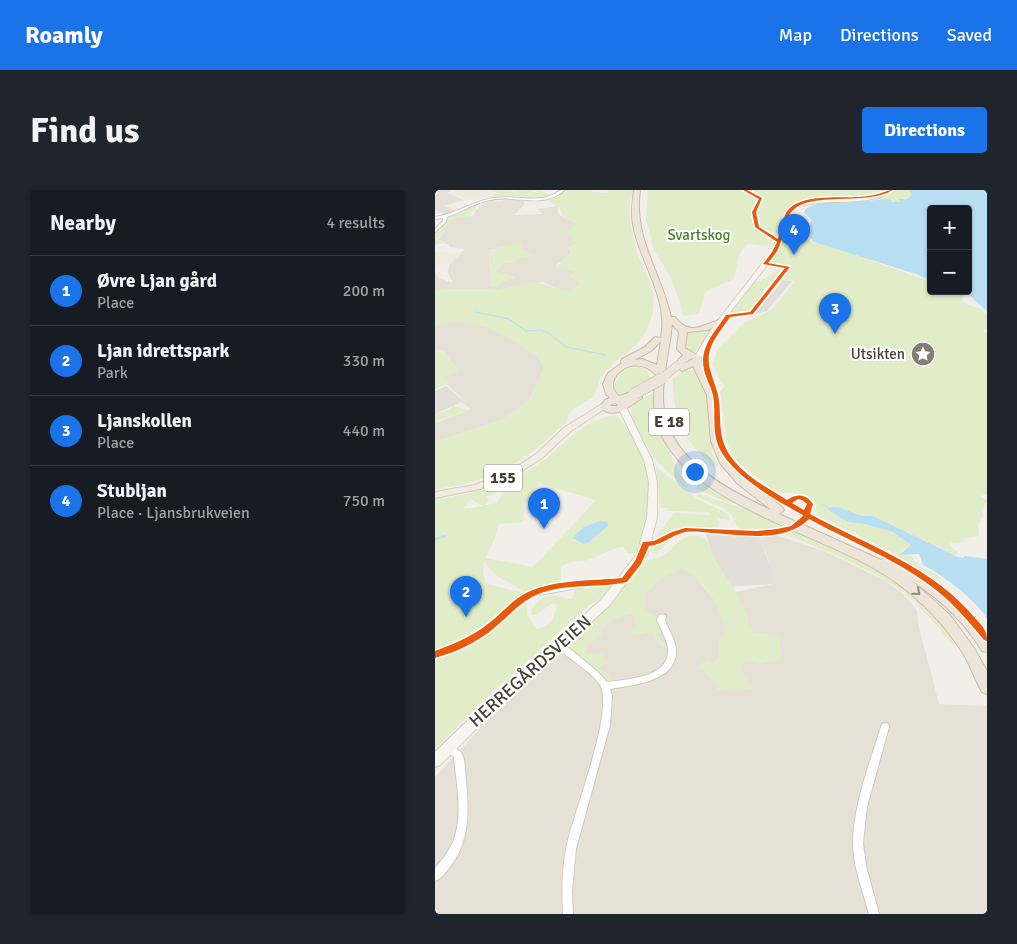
<!DOCTYPE html>
<meta charset="utf-8">
<style>
body{margin:0;font-family:Signika,sans-serif;background:#20242c;color:#f1f3f6}
.controls{position:absolute;right:15px;top:15px;display:grid;overflow:hidden;border-radius:5px;box-shadow:0 1px 4px #0004}
.controls button{width:45px;height:45px;display:grid;place-items:center;padding:0;border:0;border-bottom:1px solid #363941;background:#171b24;color:#f1f3f6;font:25px sans-serif}
.you{position:absolute;left:259px;top:281px;width:18px;height:18px;margin:-12px;border:4px solid #fff;border-radius:50%;background:#1a73e8;box-shadow:0 0 0 8px #1a73e833}
.badge{display:grid;place-items:center;width:32px;height:32px;border-radius:50%;background:#1a73e8;color:#fff;font-size:16px;font-weight:700}
.pin{position:absolute;translate:-50% -41px;filter:drop-shadow(0 1px 2px #0008)}
.pin::after{content:'';position:absolute;top:26px;width:18px;height:15px;background:inherit;clip-path:polygon(0 0,100% 0,50% 100%)}
.list{margin:0;padding:0;list-style:none}
h2{display:flex;justify-content:space-between;align-items:center;height:65px;margin:0;padding:0 20px;font-size:21px}
h2 small{font-size:16px;font-weight:400;color:#9ea1a6}
.list li{display:grid;grid-template-columns:32px 1fr auto;gap:15px;align-items:center;box-sizing:border-box;height:70px;padding:0 20px;border-top:1px solid #363941}
.list b{display:block;font-size:19px;white-space:nowrap}
.list p{margin:0;font-size:16px;white-space:nowrap;color:#9ea1a6}
.list em{font-size:16px;font-style:normal;color:#9ea1a6}
.map{position:relative;flex:none;width:552px;height:724px;overflow:hidden;border-radius:5px}
header{display:flex;align-items:center;gap:30px;box-sizing:border-box;height:70px;padding:0 25px;background:#1a73e8;color:#fff}
header strong{font-size:24px}
nav{display:flex;gap:28px;margin-inline-start:auto;font-size:18px}
.intro{display:flex;align-items:center;justify-content:space-between;box-sizing:border-box;height:120px;padding:0 30px}
h1{margin:0;font-size:35px}
.button{padding:12px 22px;border-radius:5px;background:#1a73e8;color:#fff;font-size:18px;font-weight:700}
main{display:flex;gap:30px;padding:0 30px}
aside{flex:1;background:#171b24;border-radius:5px;box-shadow:0 1px 4px #0004}
.map>svg:first-child{display:block}
.residential{fill:#e6e1d7;fill-rule:evenodd}
.industrial{fill:#e2ded8}
.education{fill:#f0eadc}
.green{fill:#e0edc8;fill-rule:evenodd}
.parking{fill:#e1deda}
.water{fill:#b8def2}
.lines{fill:none;stroke-linecap:round;stroke-linejoin:round}
.stream-far1{stroke:#b8def2;stroke-width:1}
.stream{stroke:#b8def2;stroke-width:2}
.street-casing{stroke:#cecbc6;stroke-width:2}
.secondary-casing{stroke:#d3cec2;stroke-width:2}
.primary-casing{stroke:#d5cbb6;stroke-width:2}
.highway-casing{stroke:#ccbba4;stroke-width:2}
.street{fill:#fdfdfc;fill-rule:evenodd}
.secondary{fill:#f7f5ef;fill-rule:evenodd}
.primary{fill:#f1ece4;fill-rule:evenodd}
.highway{fill:#ede5d9;fill-rule:evenodd}
.highway-bridge-far1-casing{stroke:#ccbba4;stroke-width:9;stroke-linecap:butt}
.highway-bridge-casing{stroke:#ccbba4;stroke-width:12;stroke-linecap:butt}
.highway-bridge-far1{stroke:#ede5d9;stroke-width:8}
.highway-bridge{stroke:#ede5d9;stroke-width:11}
.cycleway-casing{stroke:#fff;stroke-width:3}
.cycleway{fill:#e8590c;fill-rule:evenodd}
.oneway{stroke:#928a7f}
.labels{text-anchor:middle;dominant-baseline:central;stroke-width:4;stroke-linejoin:round;paint-order:stroke}
.far-park-label{font-size:15px;fill:#4a7f24;stroke:#fff}
.far-poi-label{font-size:15px;fill:#484035;stroke:#fff;text-anchor:end}
.shield{fill:#fff;stroke:#7f7972;stroke-width:1}
.shield-label{font-size:16px;font-weight:bold;fill:#484035}
.street-label{font-size:18px;fill:#484035;stroke:#fff}
</style>
<header>
<strong>Roamly</strong>
<nav><a>Map</a><a>Directions</a><a>Saved</a></nav>
</header>
<div class="intro"><h1>Find us</h1><a class="button">Directions</a></div>
<main>
<aside>
<h2>Nearby<small>4 results</small></h2>
<ul class="list">
<li><span class="badge">1</span><div><b>Øvre Ljan gård</b><p>Place</p></div><em>200 m</em></li>
<li><span class="badge">2</span><div><b>Ljan idrettspark</b><p>Park</p></div><em>330 m</em></li>
<li><span class="badge">3</span><div><b>Ljanskollen</b><p>Place</p></div><em>440 m</em></li>
<li><span class="badge">4</span><div><b>Stubljan</b><p>Place · Ljansbrukveien</p></div><em>750 m</em></li>
</ul>
</aside>
<div class="map">
<svg width="552" height="724" viewBox="0 0 552 724">
<rect width="100%" height="100%" fill="#f2efea"/>
<path class="residential" d="M 2,0 L 17,0 L 12,3 L 29,10 L 10,16 L 21,21 L 12,25 L 0,20 L 3,19 L 0,19 L 0,2 Z
M 73,9 L 88,10 L 90,14 L 79,25 L 108,24 L 102,19 L 122,16 L 124,25 L 144,34 L 144,54 L 132,57 L 136,62 L 130,70 L 122,74 L 121,78 L 141,81 L 145,94 L 143,96 L 134,100 L 125,100 L 107,92 L 72,98 L 63,101 L 51,99 L 0,100 L 0,82 L 4,88 L 18,93 L 13,83 L 14,75 L 30,59 L 15,57 L 13,54 L 9,54 L 12,52 L 2,51 L 7,45 L 14,32 L 23,27 L 39,26 L 40,21 L 48,14 L 56,11 L 66,12 ZM 77,55 L 95,64 L 82,69 L 82,72 L 68,73 L 60,82 L 80,87 L 64,92 L 62,97 L 56,97 L 54,65 L 56,60 Z
M 22,131 L 55,138 L 93,159 L 103,166 L 109,178 L 94,210 L 69,229 L 0,252 L 0,233 L 36,219 L 26,212 L 29,210 L 11,194 L 14,193 L 10,189 L 10,186 L 23,181 L 9,162 L 0,159 L 0,135 Z
M 341,345 L 389,361 L 451,391 L 467,403 L 482,420 L 483,433 L 504,514 L 552,516 L 552,724 L 0,724 L 0,587 L 53,530 L 116,472 L 171,435 L 235,380 L 248,371 L 277,407 L 338,394 L 333,368 L 324,346 Z"/>
<path class="industrial" d="M 11,196 L 29,211 L 0,224 L 0,201 Z
M 270,342 L 324,346 L 337,381 L 338,394 L 292,397 L 281,377 Z"/>
<path class="education" d="M 19,0 L 58,0 L 64,4 L 61,7 L 31,9 L 16,4 Z
M 0,62 L 26,64 L 16,73 L 0,75 Z"/>
<path class="green" d="M 58,0 L 75,0 L 85,4 L 77,0 L 102,0 L 93,3 L 105,1 L 116,5 L 108,8 L 88,4 L 106,9 L 98,10 L 79,6 L 55,7 L 63,4 Z
M 131,0 L 158,0 L 157,2 L 172,3 L 173,0 L 198,0 L 194,15 L 195,16 C 193,22 195,29 196,37 C 198,46 199,55 202,63 C 214,92 227,108 212,139 C 203,159 184,166 170,182 C 163,189 164,198 159,206 C 147,216 134,216 131,233 C 121,241 112,250 102,258 C 73,282 37,295 0,299 L 0,252 L 69,229 L 94,210 L 109,178 L 103,166 L 55,138 L 22,131 L 0,135 L 0,100 L 51,99 L 63,101 L 72,98 L 102,92 L 125,100 L 134,100 L 143,96 L 144,92 L 134,87 L 140,81 L 121,78 L 136,63 L 132,57 L 144,54 L 134,46 L 133,40 L 143,34 L 128,26 L 125,18 L 112,10 L 131,2 Z
M 213,0 L 476,0 L 474,1 L 477,5 L 462,13 L 451,9 L 409,13 L 378,10 L 364,12 L 356,16 L 350,22 L 340,57 L 312,54 L 304,64 L 299,89 L 270,102 L 264,124 L 248,126 L 246,115 L 235,86 L 219,60 L 211,29 Z
M 41,15 L 41,18 L 34,27 C 11,26 15,37 2,50 L 12,52 L 0,55 L 0,42 L 15,27 Z
M 362,31 L 366,34 L 365,37 L 370,38 L 367,46 L 377,52 L 404,59 L 496,92 L 496,101 L 528,105 L 527,112 L 545,119 L 552,124 L 552,139 L 549,140 L 552,143 L 552,304 L 546,306 L 552,311 L 546,321 L 548,326 L 543,333 L 544,346 L 529,349 L 528,352 L 516,353 L 514,355 L 525,364 L 520,365 L 438,326 L 427,326 L 402,317 L 396,317 L 393,319 L 413,332 L 430,334 L 458,342 L 476,355 L 464,363 L 471,366 L 476,365 L 482,375 L 504,386 L 506,389 L 501,391 L 458,363 L 383,326 L 380,321 L 381,315 L 375,307 L 364,303 L 346,303 L 339,301 L 304,273 L 297,265 L 292,252 L 285,201 L 290,196 L 285,190 L 278,174 L 282,160 L 309,133 L 338,119 L 360,91 L 340,88 L 313,122 L 292,124 L 317,93 C 336,91 337,77 349,77 L 333,73 L 343,61 L 351,38 Z
M 85,54 L 90,62 L 104,65 L 82,69 L 82,72 L 68,73 L 60,82 C 67,84 76,84 80,88 C 73,90 66,90 62,97 L 56,97 L 54,62 L 65,57 Z
M 278,137 L 267,156 L 256,164 L 252,162 L 248,155 L 249,141 L 263,142 Z
M 0,159 L 8,162 L 24,181 L 10,186 L 10,189 L 14,193 L 0,199 Z
M 204,177 L 210,179 L 217,190 L 184,207 L 179,203 C 179,185 187,179 204,177 Z
M 253,179 L 262,181 L 271,199 L 277,264 L 283,275 L 280,278 C 248,249 238,232 238,188 Z
M 218,203 L 219,228 L 245,285 L 253,296 L 250,298 L 218,267 L 196,226 L 196,217 L 200,212 Z
M 19,216 L 32,220 L 0,232 L 0,224 L 13,220 Z
M 182,225 C 221,278 220,299 204,362 L 194,364 L 188,357 C 175,358 165,367 153,370 C 144,372 132,371 126,377 L 126,393 L 120,396 L 105,398 L 93,403 L 62,386 L 52,376 L 50,370 L 48,383 L 51,394 L 89,403 C 86,413 77,411 73,425 L 75,426 L 92,413 L 92,425 L 102,439 C 120,434 116,430 123,415 L 117,413 L 103,424 L 97,425 L 96,420 C 101,411 111,404 121,406 C 127,406 131,409 138,409 L 140,397 L 179,394 L 169,406 L 151,418 L 48,511 L 0,559 L 0,310 C 36,304 71,295 102,275 C 130,257 145,229 182,225 ZM 103,293 L 161,310 L 98,377 L 50,368 L 60,348 L 64,334 L 88,332 L 89,316 ZM 65,299 L 69,301 L 62,313 L 36,318 L 28,318 L 36,309 L 46,315 L 50,315 L 53,311 L 52,306 L 58,305 Z
M 242,268 L 264,288 L 314,317 C 284,309 251,303 242,268 Z
M 221,277 L 263,310 L 288,321 L 294,326 L 294,331 L 280,327 L 284,331 L 282,344 C 268,343 250,339 238,348 C 231,354 227,360 219,364 L 215,362 L 216,359 L 223,354 L 220,352 L 221,346 L 239,323 L 275,325 L 274,322 L 233,321 L 232,318 L 225,318 Z
M 264,304 L 326,324 L 412,361 L 462,390 L 501,424 L 523,453 L 518,455 C 503,437 488,419 471,404 C 461,395 447,388 435,382 C 401,364 367,350 332,338 L 332,340 C 324,344 310,342 302,337 C 296,314 279,317 261,306 Z
M 259,345 L 267,347 L 272,351 L 281,371 L 302,404 L 312,425 L 315,438 L 320,443 L 337,444 L 345,447 L 346,464 L 343,470 L 322,474 L 313,470 L 306,474 L 307,481 L 318,499 L 304,501 L 282,500 L 280,492 L 263,476 L 272,470 L 277,472 L 284,469 L 284,450 L 291,442 C 286,417 271,390 247,379 L 225,389 L 211,403 L 210,421 L 223,427 L 223,432 L 233,440 L 224,441 L 225,450 L 230,453 L 230,456 L 227,457 L 219,449 L 216,442 L 200,446 L 196,444 C 201,437 202,432 198,424 C 188,424 172,432 165,440 L 167,444 L 152,456 L 151,464 C 161,465 167,460 173,472 L 164,478 L 175,487 L 176,492 L 172,492 L 137,459 L 139,450 L 207,373 C 214,368 222,369 229,365 C 243,357 238,350 259,345 Z"/>
<path class="parking" d="M 348,90 L 357,91 L 332,121 L 320,124 L 319,121 L 324,119 Z"/>
<path class="water" d="M 475,0 L 552,0 L 552,121 L 535,106 L 523,101 L 533,101 L 533,19 L 496,19 L 496,91 L 481,84 L 379,52 L 373,45 L 374,36 L 377,30 L 369,23 L 370,19 L 387,12 L 410,13 L 451,9 L 457,10 L 456,12 L 464,12 L 466,11 L 462,9 L 471,9 L 477,5 L 474,1 Z
M 396,317 L 403,317 L 427,326 L 438,326 L 523,367 L 530,368 L 528,366 L 530,366 L 552,369 L 552,428 C 537,407 511,387 488,375 L 484,364 L 464,365 L 476,355 L 458,342 L 430,334 L 413,332 L 392,319 Z
M 165,331 L 171,332 L 174,335 L 153,353 L 149,354 L 137,348 L 149,337 Z"/>
<g class="lines">
<path class="stream-far1" d="M 40,122 L 74,129 L 91,141 L 106,140 L 115,144 L 131,157 L 171,165
M 388,315 L 394,318"/>
<path class="stream" d="M 0,349 L 10,346"/>
<g class="street-casing">
<path id="street" d="M 126,0 L 130,0 C 106,20 82,4 55,10 C 40,13 26,22 12,27 L 11,32 L 0,42 L 0,39 L 8,31 L 8,28 L 0,29 L 0,27 C 21,24 38,11 59,8 C 83,4 104,16 126,0 Z
M 189,387 L 192,388 L 193,390 L 192,392 L 142,398 L 99,406 L 96,405 L 95,403 L 96,401 L 99,400 L 142,392 Z
M 227,424 L 230,425 L 231,427 L 230,430 C 233,439 240,449 241,459 C 243,492 198,495 175,499 L 177,506 L 175,535 L 141,659 L 137,701 L 138,724 L 128,724 C 127,703 127,680 131,659 C 137,626 180,521 165,495 C 156,480 131,469 120,454 L 121,452 L 124,451 L 127,452 L 164,483 L 172,492 C 192,489 234,488 233,460 C 233,450 225,439 222,430 L 224,425 Z
M 450,533 L 453,534 L 454,537 L 432,617 L 428,653 L 431,676 L 444,724 L 434,724 C 428,701 418,677 418,653 C 418,616 435,572 446,537 L 447,534 Z
M 13,553 L 26,562 L 29,569 C 32,606 40,647 14,678 C 10,683 6,689 0,691 L 0,678 C 6,671 12,664 16,656 C 29,630 22,597 19,569 L 19,567 L 10,560 L 9,557 L 10,554 Z"/>
</g>
<g class="secondary-casing">
<path id="secondary" d="M 453,0 L 458,0 C 430,20 390,5 358,19 L 343,61 L 282,139 L 265,169 L 261,169 L 259,168 L 277,138 L 337,61 L 354,17 C 387,3 422,15 453,0 Z
M 184,215 L 190,215 L 191,217 L 217,270 L 222,292 L 222,328 L 212,365 L 174,416 L 73,507 L 5,575 L 0,577 L 0,562 L 65,499 L 166,410 L 202,364 L 212,328 L 214,292 L 209,270 L 183,217 Z"/>
</g>
<g class="primary-casing">
<path id="primary" d="M 167,214 L 170,214 L 174,216 L 136,241 L 107,268 L 84,283 L 45,299 L 0,308 L 0,302 L 40,295 L 78,279 L 101,264 L 130,237 Z"/>
</g>
<g class="highway-casing">
<path id="highway" d="M 199,0 L 205,0 C 198,48 226,82 236,127 L 240,127 C 255,146 265,136 284,130 L 288,132 L 273,140 L 252,142 L 250,158 L 267,168 C 264,181 277,192 281,203 C 286,218 283,235 286,250 C 293,282 323,298 347,317 L 349,320 L 344,324 L 446,370 L 452,367 L 456,368 C 493,388 529,410 552,445 L 552,462 L 547,461 C 529,431 506,410 477,391 L 515,425 L 539,458 L 552,481 L 552,504 L 547,502 C 540,490 536,477 529,465 C 511,436 487,411 459,391 C 394,344 252,317 223,237 C 217,221 219,202 221,185 C 199,160 164,190 184,206 L 199,201 L 207,204 L 207,208 C 194,216 179,231 165,217 L 170,210 L 175,208 L 171,204 L 168,194 L 173,183 L 187,173 L 186,171 L 187,169 L 210,157 L 220,147 L 226,148 C 234,108 205,73 198,35 C 196,23 197,12 199,0 ZM 237,134 L 244,142 L 242,159 L 248,165 L 239,175 L 247,181 L 258,176 L 272,205 L 276,251 L 285,273 L 302,293 L 336,320 C 288,298 228,266 228,207 C 228,182 235,158 237,134 ZM 226,151 L 222,175 L 207,169 L 199,170 L 216,161 ZM 257,168 L 258,169 L 248,174 ZM 181,213 L 183,216 L 175,216 L 177,214 Z"/>
</g>
<use href="#street" class="street"/>
<use href="#secondary" class="secondary"/>
<use href="#primary" class="primary"/>
<use href="#highway" class="highway"/>
<g class="highway-bridge-far1-casing">
<path id="highway-bridge-far1" d="M 226,189 L 243,175"/>
</g>
<g class="highway-bridge-casing">
<path id="highway-bridge" d="M 199,204 L 228,188"/>
</g>
<use href="#highway-bridge-far1" class="highway-bridge-far1"/>
<use href="#highway-bridge" class="highway-bridge"/>
<g class="cycleway-casing">
<path id="cycleway" d="M 308,0 L 312,0 L 327,8 L 321,22 L 324,37 L 343,49 C 345,40 347,28 353,20 C 366,4 404,8 424,7 C 430,6 437,6 443,4 C 448,3 452,0 458,0 C 431,16 375,1 357,21 C 349,29 349,43 345,54 C 343,61 338,67 333,73 L 355,77 L 318,124 L 295,127 C 284,144 269,158 275,179 C 277,188 281,196 283,205 C 286,219 284,233 287,247 C 294,278 328,295 352,310 C 362,303 371,304 378,314 L 375,324 C 432,355 498,377 540,428 C 548,437 552,440 552,451 L 549,450 C 534,432 520,415 501,400 C 463,370 416,352 374,329 C 350,353 308,345 277,343 C 268,342 258,341 250,342 C 237,345 227,355 214,356 L 206,374 L 192,392 C 161,399 126,392 97,407 C 82,415 71,429 58,439 C 41,453 21,462 0,468 L 0,461 C 19,454 38,446 54,433 C 67,423 78,409 93,402 C 122,389 156,391 187,388 L 200,371 L 208,352 L 219,351 L 237,342 L 250,338 L 322,341 L 342,339 L 356,336 L 367,327 L 368,325 C 342,311 294,284 283,255 C 277,239 281,222 278,205 C 276,197 271,189 269,180 C 264,157 280,142 291,125 L 315,122 L 350,78 L 328,74 L 337,62 L 342,52 L 320,37 L 317,22 L 324,9 ZM 363,309 L 367,310 L 372,314 L 369,320 L 357,313 Z"/>
</g>
<use href="#cycleway" class="cycleway"/>
</g>
<defs><path id="oneway-chevron" d="M-2-3.5L2.5 0L-2 3.5" fill="none" stroke-width="1.6" stroke-linecap="round" stroke-linejoin="round" transform="scale(1.25)"/></defs>
<use class="oneway" href="#oneway-chevron" transform="translate(482 402) rotate(40)"/>
<defs>
<g id="sight-disc" transform="scale(1.25)"><circle r="9.5" fill="#847d74" stroke="#fff"/><path d="M0-6L1.8-2.2L6-1.7L2.9 1.2L3.7 5.4L0 3.3L-3.7 5.4L-2.9 1.2L-6-1.7L-1.8-2.2Z" fill="#fff"/></g>
</defs>
<g fill-rule="evenodd">
<use href="#sight-disc" x="488" y="164"/>
</g>
<g class="labels">
<g class="far-park-label">
<text x="264" y="45">Svartskog</text>
</g>
<g class="far-poi-label">
<text x="470" y="164">Utsikten</text>
</g>
<g class="shield">
<rect x="214" y="218.5" width="40" height="27" rx="4"/>
<rect x="49" y="274.5" width="38" height="27" rx="4"/>
</g>
<g class="shield-label">
<text x="234" y="232">E 18</text>
<text x="68" y="288">155</text>
</g>
<g class="street-label">
<text transform="translate(95 481) rotate(-42)">HERREGÅRDSVEIEN</text>
</g>
</g>
</svg>
<div class="controls">
<button>+</button>
<button>−</button>
</div>
<div class="you"></div>
<div class="pin badge" style="left:109px;top:339px">1</div>
<div class="pin badge" style="left:31px;top:427px">2</div>
<div class="pin badge" style="left:400px;top:144px">3</div>
<div class="pin badge" style="left:359px;top:65px">4</div>
</div>
</main>
